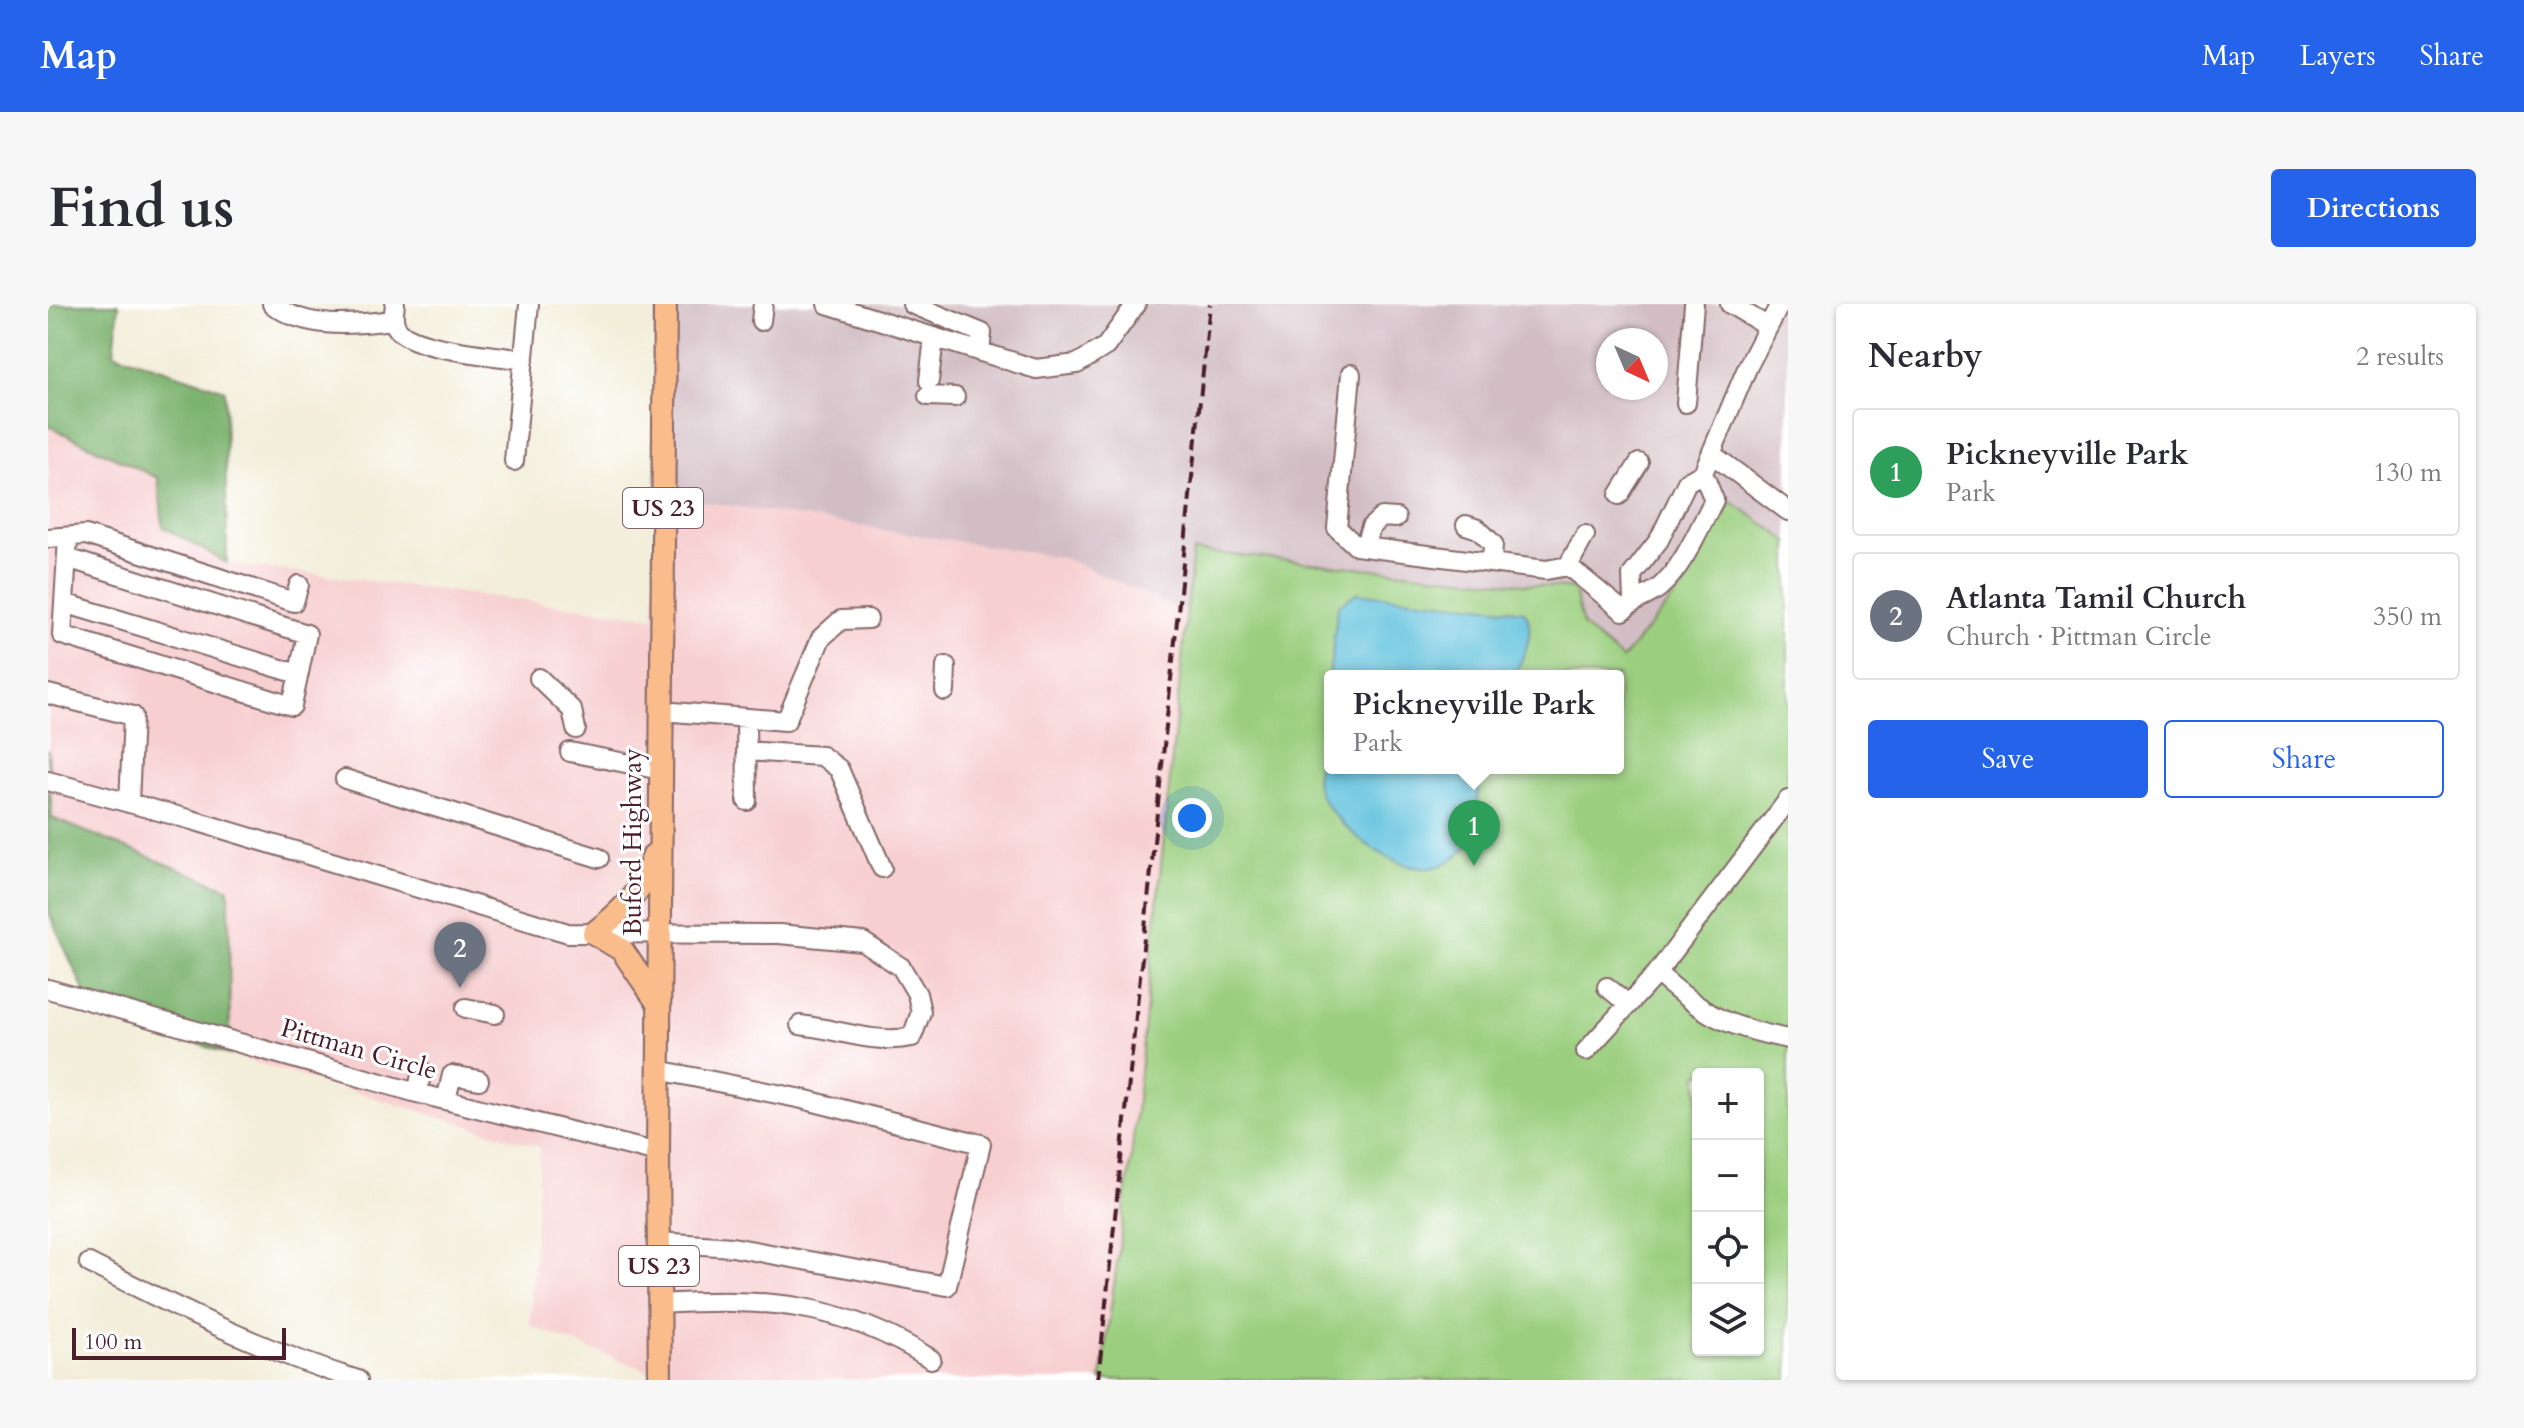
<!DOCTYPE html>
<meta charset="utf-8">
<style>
body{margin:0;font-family:Cardo,serif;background:#f7f7f7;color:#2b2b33}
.controls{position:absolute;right:24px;bottom:24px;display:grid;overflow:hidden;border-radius:8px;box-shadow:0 2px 6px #0004}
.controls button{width:72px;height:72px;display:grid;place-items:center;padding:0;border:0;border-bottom:2px solid #e1e1e2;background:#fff;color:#2b2b33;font:40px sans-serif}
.compass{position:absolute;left:1548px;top:24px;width:72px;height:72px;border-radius:50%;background:#fff;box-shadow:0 2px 6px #0004;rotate:136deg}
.scale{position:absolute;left:24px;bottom:20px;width:214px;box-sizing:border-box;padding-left:8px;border:4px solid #4a1f2b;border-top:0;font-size:22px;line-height:28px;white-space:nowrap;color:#4a1f2b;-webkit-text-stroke:6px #fff;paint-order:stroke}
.you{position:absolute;left:1144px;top:514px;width:28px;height:28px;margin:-20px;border:6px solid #fff;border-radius:50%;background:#1a73e8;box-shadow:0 0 0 12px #1a73e833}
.badge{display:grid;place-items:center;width:52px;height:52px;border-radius:50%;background:#2563eb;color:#fff;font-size:26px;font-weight:700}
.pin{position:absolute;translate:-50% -66px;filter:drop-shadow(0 2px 4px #0008)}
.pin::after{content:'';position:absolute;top:42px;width:28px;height:24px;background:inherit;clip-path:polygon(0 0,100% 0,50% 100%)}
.popup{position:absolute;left:1276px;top:366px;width:300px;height:104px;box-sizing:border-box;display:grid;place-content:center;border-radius:8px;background:#fff;filter:drop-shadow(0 2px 6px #0005);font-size:26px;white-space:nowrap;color:#7c7c81}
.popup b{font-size:30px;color:#2b2b33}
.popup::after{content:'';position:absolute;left:50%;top:100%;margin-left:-16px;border:16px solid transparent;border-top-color:#fff}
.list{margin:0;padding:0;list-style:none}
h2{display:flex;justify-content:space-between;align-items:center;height:104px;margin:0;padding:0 32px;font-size:34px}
h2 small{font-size:26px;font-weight:400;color:#7c7c81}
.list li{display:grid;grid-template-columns:52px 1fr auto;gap:24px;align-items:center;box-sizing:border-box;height:128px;margin:0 16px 16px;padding:0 16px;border:2px solid #e1e1e2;border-radius:8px}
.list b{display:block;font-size:30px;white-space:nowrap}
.list p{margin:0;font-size:26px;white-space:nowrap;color:#7c7c81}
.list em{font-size:26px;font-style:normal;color:#7c7c81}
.actions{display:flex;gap:16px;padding:24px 32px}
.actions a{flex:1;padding:18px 0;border:2px solid #2563eb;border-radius:8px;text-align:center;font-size:28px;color:#2563eb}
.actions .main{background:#2563eb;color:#fff}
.icon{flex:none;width:44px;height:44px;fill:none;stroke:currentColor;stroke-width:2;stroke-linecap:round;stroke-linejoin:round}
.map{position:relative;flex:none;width:1740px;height:1076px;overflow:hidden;border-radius:8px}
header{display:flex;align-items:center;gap:48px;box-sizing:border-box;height:112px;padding:0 40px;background:#2563eb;color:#fff}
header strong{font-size:38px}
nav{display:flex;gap:44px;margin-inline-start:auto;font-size:28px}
.intro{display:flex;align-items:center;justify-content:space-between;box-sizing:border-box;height:192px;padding:0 48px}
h1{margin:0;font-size:56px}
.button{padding:20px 36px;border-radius:8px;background:#2563eb;color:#fff;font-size:28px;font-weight:700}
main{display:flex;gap:48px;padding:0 48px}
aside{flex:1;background:#fff;border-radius:8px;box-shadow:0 2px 6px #0004}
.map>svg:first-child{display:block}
.built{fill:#f7cfd0}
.industrial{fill:#d2bdc5;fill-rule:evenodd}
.green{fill:#9bcf7f;stroke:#727755;stroke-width:2;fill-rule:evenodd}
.forest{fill:#7cb26e;stroke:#63684c;stroke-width:2}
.water{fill:#5fc1dd;stroke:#547084;stroke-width:2}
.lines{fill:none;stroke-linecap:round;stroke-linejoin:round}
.minor-casing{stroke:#856768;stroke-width:22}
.major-casing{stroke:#856768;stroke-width:26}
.minor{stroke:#fff;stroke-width:18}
.major{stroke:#fabc8b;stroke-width:22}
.rail{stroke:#4a1f2b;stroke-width:4;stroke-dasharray:12 6;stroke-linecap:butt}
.labels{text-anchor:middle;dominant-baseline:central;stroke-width:6;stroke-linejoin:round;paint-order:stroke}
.shield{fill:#fff;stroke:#80626b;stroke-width:2}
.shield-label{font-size:24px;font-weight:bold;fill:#4a1f2b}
.street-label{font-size:26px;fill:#4a1f2b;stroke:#fff}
</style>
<header>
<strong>Map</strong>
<nav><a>Map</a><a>Layers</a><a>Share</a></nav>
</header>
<div class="intro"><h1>Find us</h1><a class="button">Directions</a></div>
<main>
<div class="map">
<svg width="1740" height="1076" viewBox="0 0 1740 1076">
<rect width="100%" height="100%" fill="#fff"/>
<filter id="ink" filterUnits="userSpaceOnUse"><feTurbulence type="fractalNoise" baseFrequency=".0125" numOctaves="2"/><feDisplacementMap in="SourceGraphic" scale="16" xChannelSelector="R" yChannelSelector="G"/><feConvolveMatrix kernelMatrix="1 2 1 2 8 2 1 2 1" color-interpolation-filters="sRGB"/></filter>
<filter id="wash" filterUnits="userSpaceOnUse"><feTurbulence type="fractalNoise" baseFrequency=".006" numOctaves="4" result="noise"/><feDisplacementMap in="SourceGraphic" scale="32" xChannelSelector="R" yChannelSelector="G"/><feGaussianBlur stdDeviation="1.8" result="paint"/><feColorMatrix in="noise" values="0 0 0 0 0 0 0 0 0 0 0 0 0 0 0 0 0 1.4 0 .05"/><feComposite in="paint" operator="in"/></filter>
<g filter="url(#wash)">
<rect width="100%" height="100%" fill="#f3eeda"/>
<path class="built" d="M 0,122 L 111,175 L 115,223 L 179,259 L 606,313 L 607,190 L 1016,254 L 1139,309 L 1083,856 L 1053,1076 L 608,1076 L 608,1070 L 482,1022 L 492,843 L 182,751 L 181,585 L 4,514 L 0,446 Z"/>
<path class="industrial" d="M 608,0 L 1740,0 L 1740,237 L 1684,198 L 1627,292 L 1574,355 L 1535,322 L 1146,247 L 1139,309 L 1016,254 L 607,190 ZM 1560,36 L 1608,36 L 1608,84 L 1560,84 Z"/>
<path class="green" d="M 1684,198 L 1740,237 L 1740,1076 L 1053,1076 L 1083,856 L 1145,247 L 1526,285 L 1535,322 L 1574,355 L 1627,292 ZM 1282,372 L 1570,372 L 1570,464 L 1282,464 ZM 1650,770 L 1710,770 L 1710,1046 L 1650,1046 Z"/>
<path class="forest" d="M 0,0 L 71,0 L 66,49 L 177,86 L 179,259 L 115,223 L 110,174 L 0,122 Z
M 0,446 L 4,514 L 181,585 L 182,751 L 43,702 L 0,607 Z"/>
<path class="water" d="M 1308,289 L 1476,307 C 1489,325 1476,354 1465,372 L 1282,372 L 1282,464 L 1428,464 L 1432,477 L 1424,539 C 1411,550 1399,563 1381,564 C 1342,567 1276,515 1268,478 L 1290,302 Z"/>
</g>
<g filter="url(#ink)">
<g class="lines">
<g class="minor-casing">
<path id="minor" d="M 224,0 C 259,26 304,21 345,16
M 347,0 C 346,8 344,17 349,24 C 363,46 449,51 476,56
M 779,0 L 988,65 L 1029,60 L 1058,42 L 1088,0
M 864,0 L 934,29 L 932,48
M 1682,0 L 1719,22
M 713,17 L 715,0
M 1303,70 L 1289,224 L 1308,242 L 1498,266 L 1520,262
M 881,77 L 886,33
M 880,92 L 907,93
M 1638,99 L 1646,0
M 1665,151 L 1740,207
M 466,157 L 481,0
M 1571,191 L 1591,159
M 1418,221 L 1430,225 L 1445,240 L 1444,258
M 1537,231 L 1520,262 L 1575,307 C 1586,295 1600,293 1612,283 C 1636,262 1651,224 1666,196 L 1655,169
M 0,234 L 38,231 L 246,298 L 251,281
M 1316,243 L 1323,223 L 1334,213 L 1348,214
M 19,254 L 259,330 L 244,402 L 14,331 L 20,234
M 1585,296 L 1584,271 L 1611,236 L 1639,178 L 1655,169 L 1700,62 L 1732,0
M 16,299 L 250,370
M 491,374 L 524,406 L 528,425
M 897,387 L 898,362
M 0,390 L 85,412 L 81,499
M 613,407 L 738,417 L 773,334 L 793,316 L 820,315
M 698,414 L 699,497
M 698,447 L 774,452 L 791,465 L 834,564
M 522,448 L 613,466
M 297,475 L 551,554
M 0,477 L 144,516 L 520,629 L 731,630 L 815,638 L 853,663 L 869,690 L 873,708 L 864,733 C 828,741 789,725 752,721
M 1609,669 L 1740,496
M 1559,683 L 1580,700
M 0,685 L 369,789 L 610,849
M 418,704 L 447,710
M 1538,747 L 1609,669 C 1657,712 1677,722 1740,735
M 610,766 L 754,795 L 933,840 L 899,982 L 684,943 L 611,938
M 369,789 L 374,767
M 398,796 L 404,771 L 431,776
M 41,959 C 129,1004 215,1047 310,1076
M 611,1000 C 717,994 791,997 883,1055"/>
</g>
<g class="major-casing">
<path id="major" d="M 606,551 C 595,587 575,607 546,629 L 574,646 L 610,699
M 612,1076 L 610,849 L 617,0"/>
</g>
<use href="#minor" class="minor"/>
<use href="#major" class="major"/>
<path class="rail" d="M 1050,1076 L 1162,0"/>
</g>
</g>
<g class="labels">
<g class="shield">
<rect x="575" y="184" width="80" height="40" rx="6"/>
<rect x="571" y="942" width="80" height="40" rx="6"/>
</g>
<g class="shield-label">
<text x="615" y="204">US 23</text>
<text x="611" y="962">US 23</text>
</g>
<g class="street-label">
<text transform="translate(584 538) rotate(-90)">Buford Highway</text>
<text transform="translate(311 745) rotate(16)">Pittman Circle</text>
</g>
</g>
</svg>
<div class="controls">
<button>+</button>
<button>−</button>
<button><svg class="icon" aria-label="locate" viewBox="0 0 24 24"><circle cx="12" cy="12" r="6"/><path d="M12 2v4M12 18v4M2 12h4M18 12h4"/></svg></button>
<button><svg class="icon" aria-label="layers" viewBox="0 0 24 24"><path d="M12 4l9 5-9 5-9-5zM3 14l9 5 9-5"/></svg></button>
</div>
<svg class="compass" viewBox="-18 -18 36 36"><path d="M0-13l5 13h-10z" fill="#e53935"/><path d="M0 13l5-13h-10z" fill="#7c7c81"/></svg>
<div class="scale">100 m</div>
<div class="you"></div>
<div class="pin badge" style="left:1426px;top:562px;background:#2e9e5b">1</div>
<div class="popup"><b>Pickneyville Park</b>Park</div>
<div class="pin badge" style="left:412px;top:684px;background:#6b7280">2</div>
</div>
<aside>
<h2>Nearby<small>2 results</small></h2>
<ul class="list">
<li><span class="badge" style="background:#2e9e5b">1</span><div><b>Pickneyville Park</b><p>Park</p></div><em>130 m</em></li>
<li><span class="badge" style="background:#6b7280">2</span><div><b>Atlanta Tamil Church</b><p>Church · Pittman Circle</p></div><em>350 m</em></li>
</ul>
<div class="actions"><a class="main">Save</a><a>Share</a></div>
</aside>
</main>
